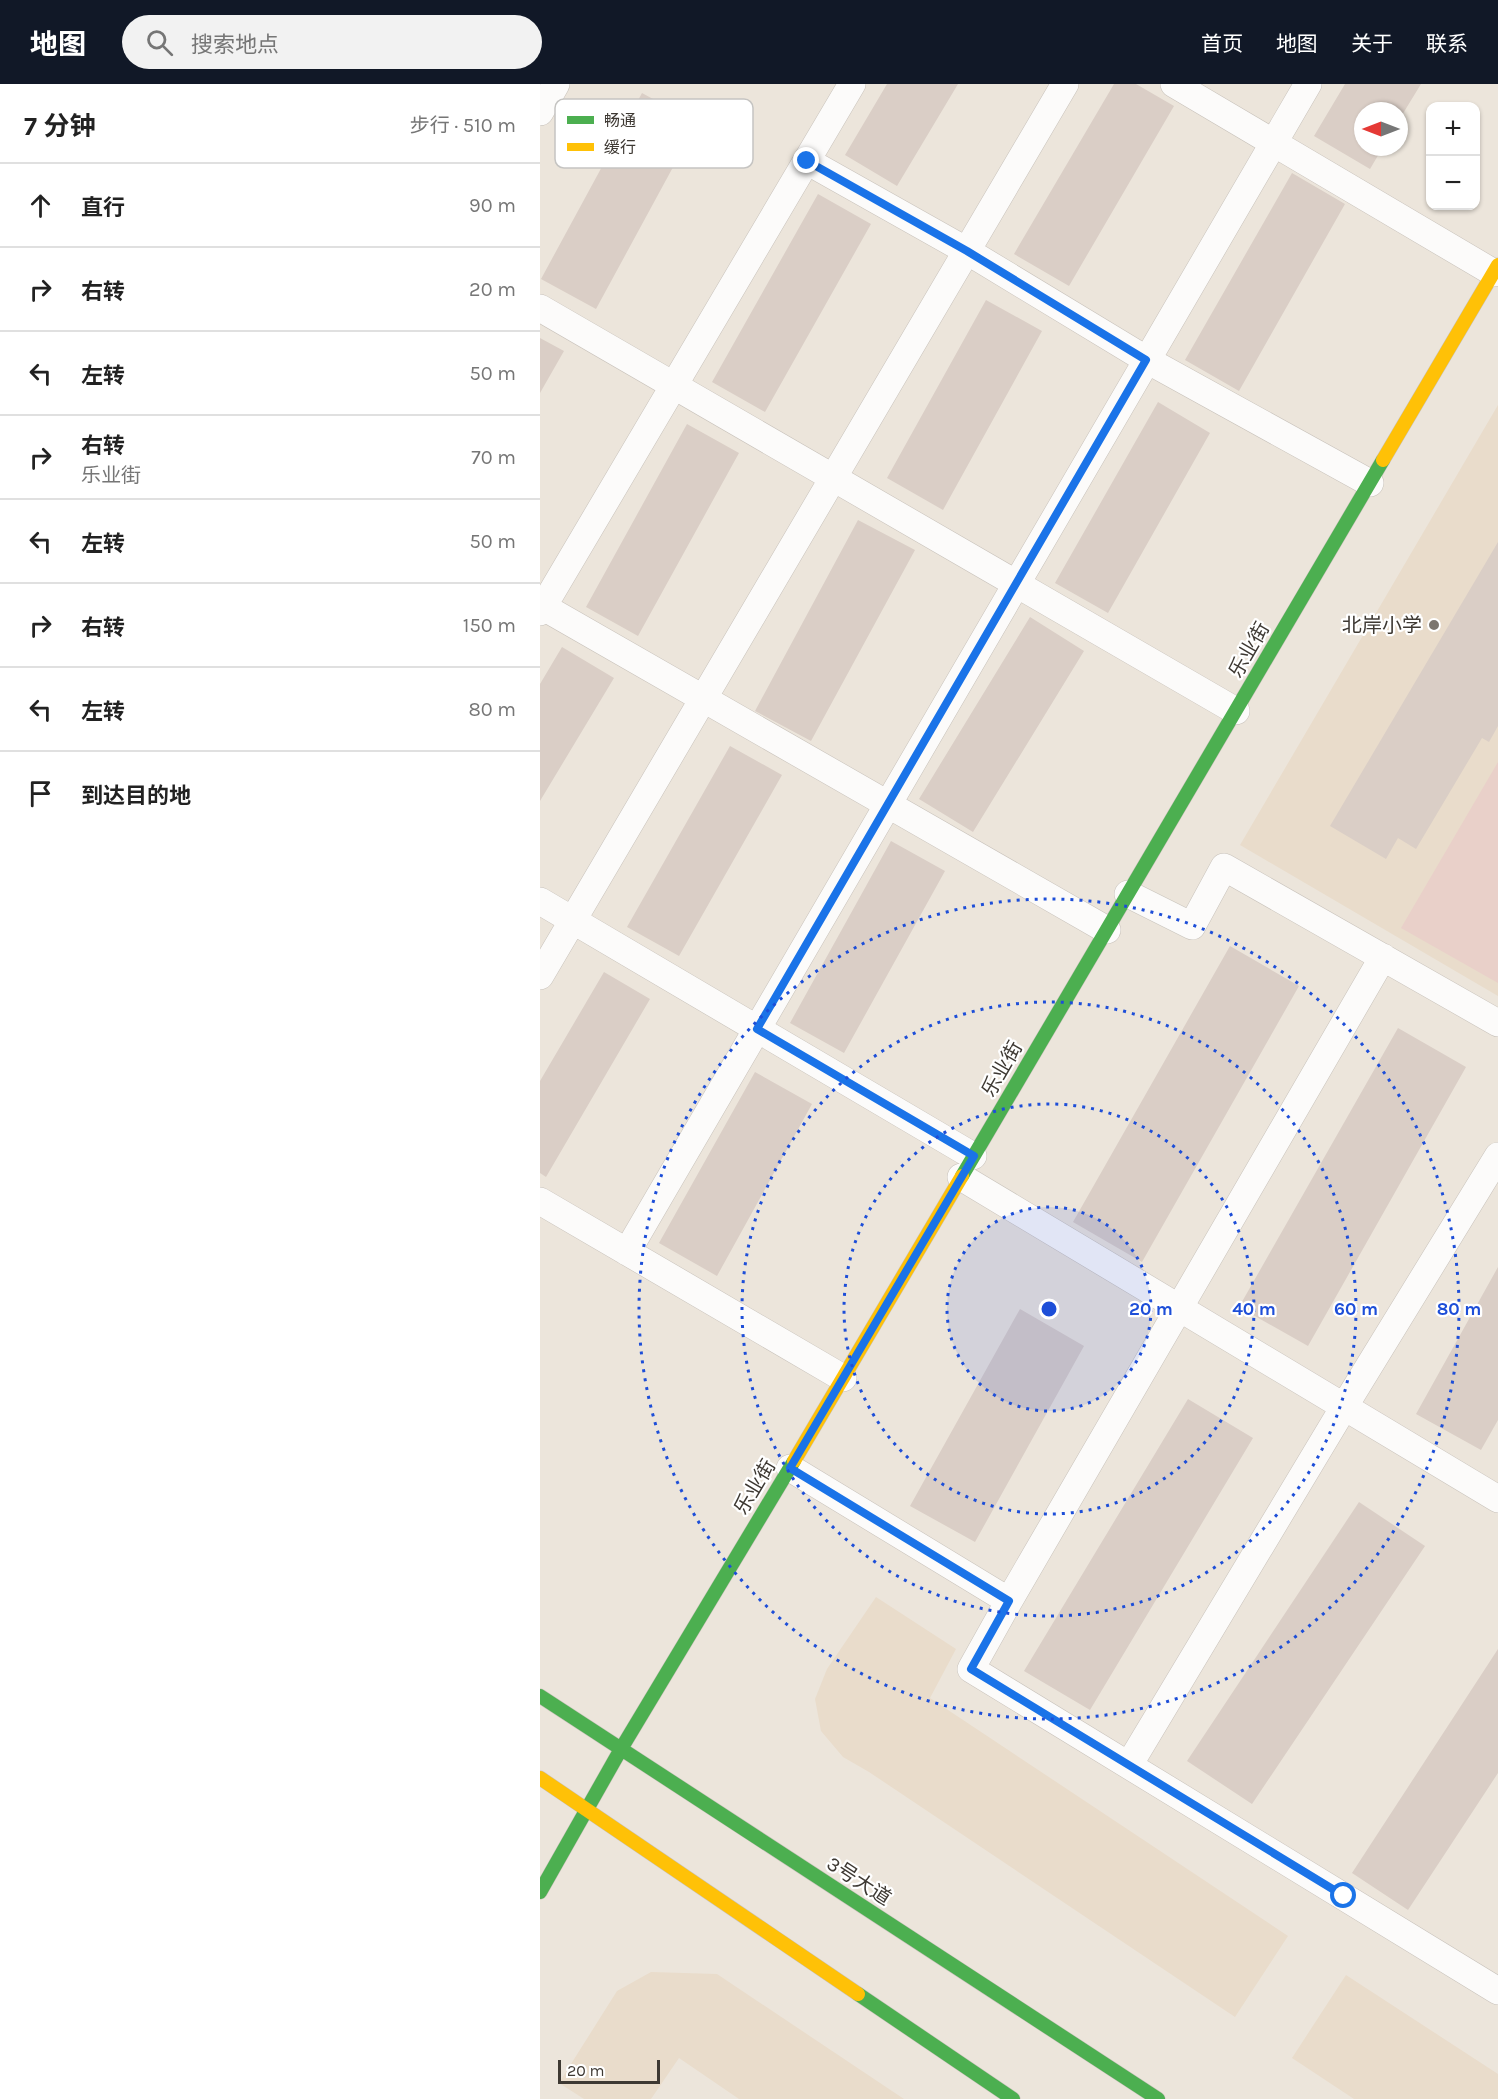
<!DOCTYPE html>
<html lang="zh">
<meta charset="utf-8">
<style>
body{margin:0;font-family:Karla,"Noto Sans SC",sans-serif;background:#f2f2f2;color:#222}
.controls{position:absolute;right:18px;top:18px;display:grid;overflow:hidden;border-radius:12px;box-shadow:0 2px 4px #0004}
.controls button{width:54px;height:54px;display:grid;place-items:center;padding:0;border:0;border-bottom:2px solid #e0e0e0;background:#fff;color:#222;font:30px sans-serif}
.compass{position:absolute;left:814px;top:18px;width:54px;height:54px;border-radius:50%;background:#fff;box-shadow:0 2px 4px #0004;rotate:270deg}
.scale{position:absolute;left:18px;bottom:15px;width:102px;box-sizing:border-box;padding-left:6px;border:3px solid #3e3933;border-top:0;font-size:16px;line-height:21px;white-space:nowrap;color:#3e3933;-webkit-text-stroke:4px #fff;paint-order:stroke}
.stop{position:absolute;width:18px;height:18px;margin:-14px;border:4px solid #1a73e8;border-radius:50%;background:#fff}
.stop.end{background:#1a73e8;border-color:#fff;box-shadow:0 2px 6px #0008}
.list{margin:0;padding:0;list-style:none}
h2{display:flex;justify-content:space-between;align-items:center;height:78px;margin:0;padding:0 24px;font-size:26px}
h2 small{font-size:20px;font-weight:400;color:#767676}
.list li{display:grid;grid-template-columns:39px 1fr auto;gap:18px;align-items:center;box-sizing:border-box;height:84px;padding:0 24px;border-top:2px solid #e0e0e0}
.list b{display:block;font-size:22px;white-space:nowrap}
.list p{margin:0;font-size:20px;white-space:nowrap;color:#767676}
.list em{font-size:20px;font-style:normal;color:#767676}
.icon{flex:none;width:33px;height:33px;fill:none;stroke:currentColor;stroke-width:2;stroke-linecap:round;stroke-linejoin:round}
.map{position:relative;flex:none;width:958px;height:2015px;overflow:hidden}
header{display:flex;align-items:center;gap:36px;box-sizing:border-box;height:84px;padding:0 30px;background:#111827;color:#fff}
header strong{font-size:28px}
nav{display:flex;gap:33px;margin-inline-start:auto;font-size:21px}
.search{width:420px;height:54px;background:#f2f2f2;display:flex;align-items:center;gap:15px;box-sizing:border-box;padding:0 21px;border-radius:33px;color:#767676;font-size:22px}
main{display:flex}
aside{flex:1;background:#fff}
.map>svg:first-child{display:block}
.built{fill:#e9dccb}
.green{fill:#e9d0c9}
.building{fill:#dacec6}
.lines{fill:none;stroke-linecap:round;stroke-linejoin:round}
.street-casing{stroke:#c8c2bb;stroke-width:28}
.fast-casing{stroke:#c8c2bb;stroke-width:15}
.slow-casing{stroke:#c8c2bb;stroke-width:15}
.street{stroke:#fcfbfa;stroke-width:27}
.fast{stroke:#4caf50;stroke-width:14}
.slow{stroke:#ffc107;stroke-width:14}
.route{stroke:#1a73e8;stroke-width:8}
.ring{fill:none;stroke:#1d4ed8;stroke-width:3;stroke-dasharray:3 6}
.poi-dot{fill:#7b756e;stroke:#fff;stroke-width:2}
.labels{text-anchor:middle;dominant-baseline:central;stroke-width:4.5;stroke-linejoin:round;paint-order:stroke}
.poi-label{font-size:20px;fill:#3e3933;stroke:#fff;text-anchor:end}
.street-label{font-size:20px;fill:#3e3933;stroke:#fff}
.key{fill:#fff;stroke:#c5c4c2;stroke-width:1.5}
.key-label{font-size:16px;fill:#3e3933}
.centre{fill:#1d4ed8;stroke:#fff;stroke-width:3}
.ring-label{font-size:18px;text-anchor:middle;font-weight:bold;fill:#1d4ed8;stroke:#fff;stroke-width:4.5;stroke-linejoin:round;paint-order:stroke}
</style>
<header>
<strong>地图</strong>
<div class="search"><svg class="icon" aria-label="search" viewBox="0 0 24 24"><circle cx="10" cy="10" r="6"/><path d="M15 15l6 6"/></svg>搜索地点</div>
<nav><a>首页</a><a>地图</a><a>关于</a><a>联系</a></nav>
</header>
<main>
<aside>
<h2>7 分钟<small>步行 · 510 m</small></h2>
<ul class="list">
<li><svg class="icon" aria-label="ahead" viewBox="0 0 24 24"><path d="M12 20V5M6 11l6-6 6 6"/></svg><div><b>直行</b></div><em>90 m</em></li>
<li><svg class="icon" aria-label="right" viewBox="0 0 24 24"><path d="M7 20v-9h11M14 6l5 5-5 5"/></svg><div><b>右转</b></div><em>20 m</em></li>
<li><svg class="icon" aria-label="left" viewBox="0 0 24 24"><path d="M17 20v-9H6M10 6l-5 5 5 5"/></svg><div><b>左转</b></div><em>50 m</em></li>
<li><svg class="icon" aria-label="right" viewBox="0 0 24 24"><path d="M7 20v-9h11M14 6l5 5-5 5"/></svg><div><b>右转</b><p>乐业街</p></div><em>70 m</em></li>
<li><svg class="icon" aria-label="left" viewBox="0 0 24 24"><path d="M17 20v-9H6M10 6l-5 5 5 5"/></svg><div><b>左转</b></div><em>50 m</em></li>
<li><svg class="icon" aria-label="right" viewBox="0 0 24 24"><path d="M7 20v-9h11M14 6l5 5-5 5"/></svg><div><b>右转</b></div><em>150 m</em></li>
<li><svg class="icon" aria-label="left" viewBox="0 0 24 24"><path d="M17 20v-9H6M10 6l-5 5 5 5"/></svg><div><b>左转</b></div><em>80 m</em></li>
<li><svg class="icon" aria-label="arrive" viewBox="0 0 24 24"><path d="M6 21V4h12l-3 4 3 4H6"/></svg><div><b>到达目的地</b></div></li>
</ul>
</aside>
<div class="map">
<svg width="958" height="2015" viewBox="0 0 958 2015">
<rect width="100%" height="100%" fill="#ece5db"/>
<path class="built" d="M 958,321 L 958,912 L 700,761 Z
M 336,1513 L 416,1565 L 390,1614 L 748,1852 L 695,1933 L 329,1688 L 303,1673 L 281,1647 L 275,1615 L 287,1585 Z
M 111,1888 L 177,1890 L 364,2015 L 199,2015 L 139,1974 L 111,2015 L 44,2015 L 19,1999 L 77,1907 Z
M 806,1891 L 958,1990 L 958,2015 L 814,2015 L 752,1974 Z"/>
<path class="green" d="M 958,678 L 958,899 L 861,844 Z"/>
<path class="building" d="M 347,0 L 418,0 L 357,102 L 305,71 Z
M 574,0 L 596,0 L 634,22 L 529,202 L 474,170 Z
M 805,0 L 881,0 L 859,36 L 859,27 L 823,27 L 823,63 L 843,63 L 830,85 L 774,52 Z
M 102,9 L 157,39 L 56,225 L 1,195 Z
M 752,89 L 805,120 L 699,307 L 645,276 Z
M 278,110 L 331,140 L 225,328 L 172,298 Z
M 446,216 L 502,247 L 403,426 L 347,394 Z
M 0,254 L 24,267 L 0,309 Z
M 618,318 L 670,349 L 568,529 L 515,499 Z
M 147,340 L 199,369 L 98,552 L 46,523 Z
M 318,436 L 375,466 L 271,657 L 215,627 Z
M 958,458 L 958,642 L 949,658 L 942,654 L 876,765 L 858,754 L 846,775 L 790,742 Z
M 490,533 L 544,567 L 433,748 L 379,715 Z
M 22,563 L 74,594 L 0,717 L 0,600 Z
M 190,662 L 242,691 L 139,872 L 87,843 Z
M 351,757 L 405,787 L 304,969 L 250,939 Z
M 690,862 L 759,902 L 602,1178 L 533,1138 Z
M 64,888 L 110,915 L 6,1093 L 0,1089 L 0,997 Z
M 858,944 L 926,983 L 768,1262 L 699,1223 Z
M 215,988 L 272,1020 L 177,1192 L 119,1159 Z
M 958,1183 L 958,1336 L 941,1366 L 876,1330 Z
M 480,1225 L 544,1262 L 435,1458 L 370,1422 Z
M 648,1315 L 713,1354 L 550,1626 L 484,1587 Z
M 819,1418 L 885,1462 L 712,1720 L 647,1677 Z
M 958,1565 L 958,1689 L 868,1826 L 812,1789 Z"/>
<g class="lines">
<g class="street-casing">
<path id="street" d="M 634,0 L 954,189
M 0,28 L 16,0
M 267,77 L 427,167 L 607,276 L 830,399
M 0,224 L 696,627
M 0,521 L 567,846
M 0,528 L 312,0
M 588,810 L 652,842 L 684,783 L 958,939
M 0,817 L 433,1072
M 0,892 L 525,0
M 421,1093 L 958,1415
M 0,1117 L 303,1294
M 87,1168 L 768,0
M 250,1384 L 469,1517 L 431,1585 L 958,1907
M 469,1517 L 843,873
M 589,1681 L 804,1323 L 958,1072"/>
</g>
<g class="fast-casing">
<path id="fast" d="M 422,1092 L 843,376
M 0,1612 L 618,2015
M 0,1808 L 81,1665 L 254,1377
M 318,1910 L 473,2015"/>
</g>
<g class="slow-casing">
<path id="slow" d="M 843,376 L 958,181
M 254,1377 L 422,1092
M 0,1694 L 318,1910"/>
</g>
<use href="#street" class="street"/>
<use href="#fast" class="fast"/>
<use href="#slow" class="slow"/>
</g>
<g class="lines">
<path class="route" d="M 267,77 L 427,167 L 606,276 L 217,945 L 434,1072 L 250,1384 L 469,1517 L 431,1585 L 804,1812"/>
</g>
<circle cx="509" cy="1225" r="102" fill="#1d4ed8" fill-opacity=".12"/>
<g class="ring">
<circle cx="509" cy="1225" r="102"/>
<circle cx="509" cy="1225" r="205"/>
<circle cx="509" cy="1225" r="307"/>
<circle cx="509" cy="1225" r="410"/>
</g>
<circle class="poi-dot" cx="894" cy="541" r="6"/>
<g class="labels">
<g class="poi-label">
<text x="882" y="541">北岸小学</text>
</g>
<g class="street-label">
<text transform="translate(709 566) rotate(-60)">乐业街</text>
<text transform="translate(462 985) rotate(-60)">乐业街</text>
<text transform="translate(215 1403) rotate(-59)">乐业街</text>
<text transform="translate(319 1797) rotate(33)">3号大道</text>
</g>
</g>
<rect x="15" y="15" width="198" height="69" rx="9" class="key"/>
<rect x="27" y="32" width="27" height="8" fill="#4caf50"/>
<rect x="27" y="59" width="27" height="8" fill="#ffc107"/>
<g class="key-label">
<text x="64" y="42">畅通</text>
<text x="64" y="69">缓行</text>
</g>
<circle cx="509" cy="1225" r="9" class="centre"/>
<g class="ring-label">
<text x="611" y="1231">20 m</text>
<text x="714" y="1231">40 m</text>
<text x="816" y="1231">60 m</text>
<text x="919" y="1231">80 m</text>
</g>
</svg>
<div class="controls">
<button>+</button>
<button>−</button>
</div>
<svg class="compass" viewBox="-18 -18 36 36"><path d="M0-13l5 13h-10z" fill="#e53935"/><path d="M0 13l5-13h-10z" fill="#767676"/></svg>
<div class="scale">20 m</div>
<div class="stop" style="left:804px;top:1812px"></div>
<div class="stop end" style="left:267px;top:77px"></div>
</div>
</main>
